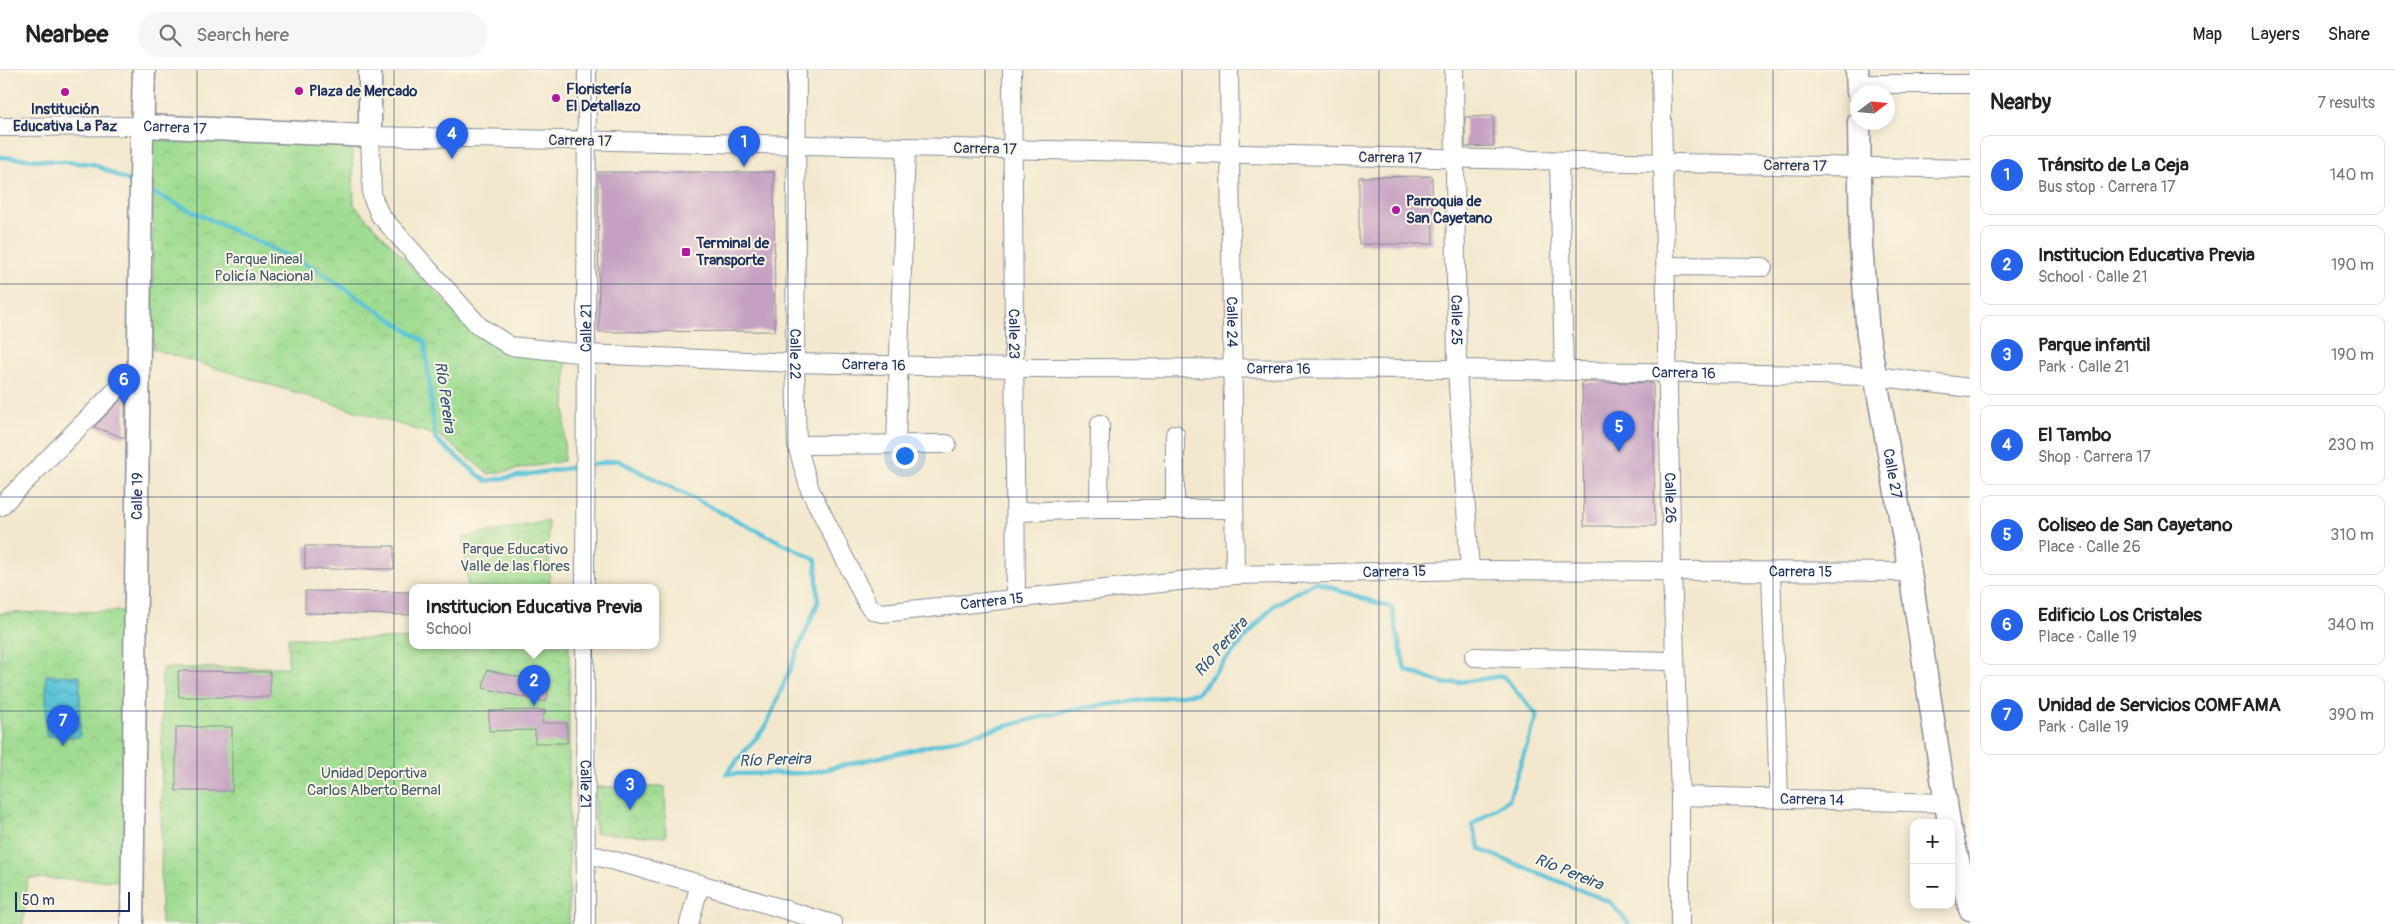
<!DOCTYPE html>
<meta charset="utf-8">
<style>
body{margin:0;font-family:Pangolin,sans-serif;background:#f6f6f6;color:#222}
.controls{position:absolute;right:15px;bottom:15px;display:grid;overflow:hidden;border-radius:10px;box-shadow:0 2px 12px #0003}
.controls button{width:45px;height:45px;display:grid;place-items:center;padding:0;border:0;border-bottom:1px solid #e0e0e0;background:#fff;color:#222;font:25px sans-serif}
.compass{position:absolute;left:1850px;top:15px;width:45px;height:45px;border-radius:50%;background:#fff;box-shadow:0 2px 12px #0003;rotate:74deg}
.scale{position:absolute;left:15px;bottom:12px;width:115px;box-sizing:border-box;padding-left:5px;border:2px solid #1b2f5e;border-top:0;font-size:14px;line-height:18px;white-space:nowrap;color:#1b2f5e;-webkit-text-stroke:4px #fcf5e5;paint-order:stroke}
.you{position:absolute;left:904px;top:385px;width:18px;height:18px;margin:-12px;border:4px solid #fff;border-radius:50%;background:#1a73e8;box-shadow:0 0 0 8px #1a73e833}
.badge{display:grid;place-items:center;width:32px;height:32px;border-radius:50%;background:#2563eb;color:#fff;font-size:16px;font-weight:700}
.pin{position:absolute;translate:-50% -41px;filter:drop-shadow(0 1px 2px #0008)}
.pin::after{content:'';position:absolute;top:26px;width:18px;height:15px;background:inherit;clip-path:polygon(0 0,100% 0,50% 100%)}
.popup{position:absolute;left:409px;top:514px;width:250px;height:65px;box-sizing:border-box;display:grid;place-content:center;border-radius:10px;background:#fff;filter:drop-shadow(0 1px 4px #0005);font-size:16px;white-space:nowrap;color:#767676}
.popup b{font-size:19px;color:#222}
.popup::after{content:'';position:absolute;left:50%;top:100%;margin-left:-10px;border:10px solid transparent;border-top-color:#fff}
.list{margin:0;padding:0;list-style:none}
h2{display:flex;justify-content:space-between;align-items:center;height:65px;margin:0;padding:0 20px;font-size:21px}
h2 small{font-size:16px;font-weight:400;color:#767676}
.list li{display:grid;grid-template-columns:32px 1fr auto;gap:15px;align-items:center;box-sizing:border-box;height:80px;margin:0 10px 10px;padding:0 10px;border:1px solid #e0e0e0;border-radius:10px}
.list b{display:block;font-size:19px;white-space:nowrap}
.list p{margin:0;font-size:16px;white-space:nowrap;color:#767676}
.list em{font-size:16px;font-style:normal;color:#767676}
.icon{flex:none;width:28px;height:28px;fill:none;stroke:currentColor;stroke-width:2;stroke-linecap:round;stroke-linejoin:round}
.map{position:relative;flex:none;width:1970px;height:854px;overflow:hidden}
header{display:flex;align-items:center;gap:30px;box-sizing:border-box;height:70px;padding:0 25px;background:#fff;border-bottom:1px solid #e0e0e0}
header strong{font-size:24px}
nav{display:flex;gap:28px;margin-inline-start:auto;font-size:18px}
.search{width:350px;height:45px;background:#f6f6f6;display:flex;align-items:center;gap:12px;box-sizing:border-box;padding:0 18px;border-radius:28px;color:#767676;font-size:19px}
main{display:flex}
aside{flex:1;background:#fff}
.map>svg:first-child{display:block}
.park{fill:url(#park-crowns);stroke:#5e8678}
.water{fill:url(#water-waves);stroke:#3c7a9c}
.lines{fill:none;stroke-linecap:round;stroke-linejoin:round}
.stream{stroke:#5cc4d9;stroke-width:4.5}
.building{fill:#c5a0c2}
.minor-casing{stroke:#878c96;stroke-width:20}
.major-casing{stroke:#878c96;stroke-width:25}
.minor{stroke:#fff;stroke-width:18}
.major{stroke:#fff;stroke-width:22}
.grid{fill:none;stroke:#1b2f5e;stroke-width:1;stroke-opacity:0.55}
.poi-dot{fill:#b5179e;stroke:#fcf5e5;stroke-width:2}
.labels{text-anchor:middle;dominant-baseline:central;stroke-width:4;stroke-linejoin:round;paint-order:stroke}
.poi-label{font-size:15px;font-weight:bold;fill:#1b2f5e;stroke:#fcf5e5;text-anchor:start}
.street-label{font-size:15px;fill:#1b2f5e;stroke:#fcf5e5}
.park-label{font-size:15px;fill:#3c5a6b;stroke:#fcf5e5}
.water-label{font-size:16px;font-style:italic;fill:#2b547d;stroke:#fcf5e5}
</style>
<header>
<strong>Nearbee</strong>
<div class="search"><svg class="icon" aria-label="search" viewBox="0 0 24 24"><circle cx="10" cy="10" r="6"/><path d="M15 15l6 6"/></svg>Search here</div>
<nav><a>Map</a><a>Layers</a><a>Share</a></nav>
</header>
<main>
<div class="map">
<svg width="1970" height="854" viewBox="0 0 1970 854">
<defs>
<pattern id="park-crowns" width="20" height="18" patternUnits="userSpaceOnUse" patternTransform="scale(1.25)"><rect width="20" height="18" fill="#a0dd92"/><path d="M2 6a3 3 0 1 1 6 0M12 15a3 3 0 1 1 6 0" fill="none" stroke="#89be80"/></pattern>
<pattern id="water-waves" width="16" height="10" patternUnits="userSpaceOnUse" patternTransform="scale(1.25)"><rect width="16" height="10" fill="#5cc4d9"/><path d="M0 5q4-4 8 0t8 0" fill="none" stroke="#4ba0b3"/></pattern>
</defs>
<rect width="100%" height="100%" fill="#fcf5e5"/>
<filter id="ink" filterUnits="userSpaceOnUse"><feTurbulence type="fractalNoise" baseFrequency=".02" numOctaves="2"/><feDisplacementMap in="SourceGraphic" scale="10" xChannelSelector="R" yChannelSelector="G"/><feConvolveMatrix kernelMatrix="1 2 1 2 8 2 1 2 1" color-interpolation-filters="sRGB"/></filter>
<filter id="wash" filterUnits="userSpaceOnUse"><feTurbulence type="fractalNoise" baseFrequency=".0096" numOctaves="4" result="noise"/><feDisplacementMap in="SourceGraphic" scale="20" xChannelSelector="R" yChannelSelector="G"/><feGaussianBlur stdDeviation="1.12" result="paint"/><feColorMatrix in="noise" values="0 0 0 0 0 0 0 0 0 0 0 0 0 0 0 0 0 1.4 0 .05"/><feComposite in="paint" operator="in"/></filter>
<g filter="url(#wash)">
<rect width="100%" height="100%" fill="#f3e8cd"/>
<path class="park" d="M 152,61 L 352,71 L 354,135 L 467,256 L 508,282 L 566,289 L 564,391 L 489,404 L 441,367 L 153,279 Z
M 548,451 L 550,517 L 468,517 L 463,467 Z
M 129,541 L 123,811 L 28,808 L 23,854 L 0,854 L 0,543 Z
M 288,568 L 413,569 L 413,575 L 569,575 L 569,854 L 161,854 L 162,598 L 288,597 Z
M 595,717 L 665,717 L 666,767 L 595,763 Z"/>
<path class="water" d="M 46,605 L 80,606 L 80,667 L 46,666 Z"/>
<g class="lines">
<path class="stream" d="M 0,87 L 93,94 L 135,114
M 149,121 L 314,198 L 425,272 L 435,369 L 486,411 L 582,396
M 590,395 L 617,390 L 816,490 L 818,532 L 766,656 L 726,704 L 810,703 L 938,674 L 1068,640 L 1197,623 L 1274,535 L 1315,512 L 1392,538 L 1405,600 L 1446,614 L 1503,606 L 1537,645 L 1509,729 L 1472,755 L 1481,780 L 1610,832 L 1629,854"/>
</g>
<g id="blocks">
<path class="building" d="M 1493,46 L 1494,76 L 1465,77 L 1465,47 Z
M 598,102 L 774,102 L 775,261 L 599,262 Z
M 1432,106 L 1433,174 L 1359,174 L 1359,107 Z
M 1582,312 L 1653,313 L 1655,456 L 1584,456 Z
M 125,326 L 125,368 L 94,357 Z
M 305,476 L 394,476 L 394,499 L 305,499 Z
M 305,521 L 412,522 L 411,545 L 305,543 Z
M 487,600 L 550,614 L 546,632 L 483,618 Z
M 178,601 L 270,602 L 270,627 L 179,627 Z
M 545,640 L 542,653 L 567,653 L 567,673 L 535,673 L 535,660 L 489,661 L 489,641 Z
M 176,657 L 232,657 L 232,721 L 176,721 Z"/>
</g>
</g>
<g filter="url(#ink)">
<use href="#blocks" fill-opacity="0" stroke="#878c96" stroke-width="1"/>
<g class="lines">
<g class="minor-casing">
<g id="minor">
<path id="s1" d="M 797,0 L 795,293 L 797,375 L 810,420 L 868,535 L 874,541 L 882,543 L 1235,505 L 1470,500 L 1910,502"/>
<path id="s2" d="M 1012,0 L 1016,527"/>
<path id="s3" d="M 1229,0 L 1235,505"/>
<path id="s4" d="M 1454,0 L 1457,299 L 1470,500"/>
<path id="s5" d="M 1661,0 L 1672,501 L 1680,726 L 1680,854"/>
<path d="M 1858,14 L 1970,14"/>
<path d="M 0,57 L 144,56"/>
<path d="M 1559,91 L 1564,301"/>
<path id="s6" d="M 1970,99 L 370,66 L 372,126 L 380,145 L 479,256 L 510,276 L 587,284 L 795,293 L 1014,298 L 1457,299 L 1875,306 L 1970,318"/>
<path d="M 1666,196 L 1763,197"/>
<path d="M 896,374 L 906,78"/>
<path d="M 797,375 L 947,374"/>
<path d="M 0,437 L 139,297"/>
<path d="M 1099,439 L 1100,354"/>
<path d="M 1175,439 L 1175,364"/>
<path d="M 1016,442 L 1099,439 L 1234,439"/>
<path d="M 1771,503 L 1779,729"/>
<path id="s7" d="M 585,517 L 587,0"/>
<path id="s8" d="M 585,575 L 586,854"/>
<path d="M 1474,587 L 1675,591"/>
<path id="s9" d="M 1680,726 L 1945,733"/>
<path d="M 585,783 L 700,814 L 833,854"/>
<path d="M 689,854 L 700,814"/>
</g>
</g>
<g class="major-casing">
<g id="major">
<path d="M 1857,0 L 1858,22"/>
<path id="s10" d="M 1859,52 L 1861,174 L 1868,265 L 1910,502 L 1949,753"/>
<path id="s11" d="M 144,56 L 370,66 L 370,0"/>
<path d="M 1951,762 L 1970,839"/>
<path id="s12" d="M 132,854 L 141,106 L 144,0"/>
</g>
</g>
<use href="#minor" class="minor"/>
<use href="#major" class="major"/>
</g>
</g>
<path class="grid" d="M 197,0 L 197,854M 394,0 L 394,854M 591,0 L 591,854M 788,0 L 788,854M 985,0 L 985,854M 1182,0 L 1182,854M 1379,0 L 1379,854M 1576,0 L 1576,854M 1773,0 L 1773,854M 0,214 L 1970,214M 0,427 L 1970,427M 0,641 L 1970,641"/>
<g class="poi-dot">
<circle cx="299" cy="21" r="5"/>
<circle cx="65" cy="22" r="5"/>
<circle cx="556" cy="28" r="5"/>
<circle cx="1396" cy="140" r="5"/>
<rect x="681" y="177" width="10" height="10" rx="2.5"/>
</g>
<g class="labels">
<g class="poi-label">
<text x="566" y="19">Floristería<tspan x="566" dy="17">El Detallazo</tspan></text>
<text x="309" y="21">Plaza de Mercado</text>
<text x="65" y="39" text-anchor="middle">Institución<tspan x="65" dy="17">Educativa La Paz</tspan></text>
<text x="1406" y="131">Parroquia de<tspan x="1406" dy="17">San Cayetano</tspan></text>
<text x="696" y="173">Terminal de<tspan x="696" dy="17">Transporte</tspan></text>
</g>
<g class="street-label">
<text stroke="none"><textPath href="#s11" startOffset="31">Carrera 17</textPath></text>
<text transform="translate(580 71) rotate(1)">Carrera 17</text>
<text transform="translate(985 79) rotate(1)">Carrera 17</text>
<text transform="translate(1390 88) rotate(1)">Carrera 17</text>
<text transform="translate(1795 96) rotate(1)">Carrera 17</text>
<text stroke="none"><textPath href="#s4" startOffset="250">Calle 25</textPath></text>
<text stroke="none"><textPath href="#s3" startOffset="252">Calle 24</textPath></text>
<text stroke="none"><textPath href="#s7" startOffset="259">Calle 21</textPath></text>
<text stroke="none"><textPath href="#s2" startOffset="264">Calle 23</textPath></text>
<text stroke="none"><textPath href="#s1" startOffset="284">Calle 22</textPath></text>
<text stroke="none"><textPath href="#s6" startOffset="2231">Carrera 16</textPath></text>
<text stroke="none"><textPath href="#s6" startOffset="2636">Carrera 16</textPath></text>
<text stroke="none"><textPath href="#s6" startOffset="3041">Carrera 16</textPath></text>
<text stroke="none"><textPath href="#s10" startOffset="354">Calle 27</textPath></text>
<text stroke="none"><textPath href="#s12" startOffset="428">Calle 19</textPath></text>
<text stroke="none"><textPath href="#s5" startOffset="428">Calle 26</textPath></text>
<text stroke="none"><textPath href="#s1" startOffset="1082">Carrera 15</textPath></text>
<text stroke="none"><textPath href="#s1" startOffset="1488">Carrera 15</textPath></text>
<text stroke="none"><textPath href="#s1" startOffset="678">Carrera 15</textPath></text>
<text stroke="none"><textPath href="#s8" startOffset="139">Calle 21</textPath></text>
<text stroke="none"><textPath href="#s9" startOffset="132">Carrera 14</textPath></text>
</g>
<g class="park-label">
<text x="264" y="189">Parque lineal<tspan x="264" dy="17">Policía Nacional</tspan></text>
<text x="515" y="479">Parque Educativo<tspan x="515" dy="17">Valle de las flores</tspan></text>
<text x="374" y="703">Unidad Deportiva<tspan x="374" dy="17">Carlos Alberto Bernal</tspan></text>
</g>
<g class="water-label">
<text transform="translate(445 327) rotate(82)">Río Pereira</text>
<text transform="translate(1221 577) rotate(-49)">Río Pereira</text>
<text transform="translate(775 690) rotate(-2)">Río Pereira</text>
<text transform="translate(1569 802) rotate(22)">Río Pereira</text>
</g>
</g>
</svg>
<div class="controls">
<button>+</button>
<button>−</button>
</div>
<svg class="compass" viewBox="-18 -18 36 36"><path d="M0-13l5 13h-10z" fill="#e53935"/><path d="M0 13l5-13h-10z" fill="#767676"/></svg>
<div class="scale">50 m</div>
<div class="you"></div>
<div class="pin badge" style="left:744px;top:97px">1</div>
<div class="pin badge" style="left:534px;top:636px">2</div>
<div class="popup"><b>Institucion Educativa Previa</b>School</div>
<div class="pin badge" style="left:630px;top:740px">3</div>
<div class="pin badge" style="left:452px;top:89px">4</div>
<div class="pin badge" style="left:1619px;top:382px">5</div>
<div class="pin badge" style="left:124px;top:335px">6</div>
<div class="pin badge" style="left:63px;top:676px">7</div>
</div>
<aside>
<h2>Nearby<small>7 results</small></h2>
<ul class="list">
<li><span class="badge">1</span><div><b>Tránsito de La Ceja</b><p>Bus stop · Carrera 17</p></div><em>140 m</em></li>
<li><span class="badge">2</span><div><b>Institucion Educativa Previa</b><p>School · Calle 21</p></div><em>190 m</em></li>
<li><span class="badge">3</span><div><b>Parque infantil</b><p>Park · Calle 21</p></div><em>190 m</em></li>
<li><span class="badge">4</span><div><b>El Tambo</b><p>Shop · Carrera 17</p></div><em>230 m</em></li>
<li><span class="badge">5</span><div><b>Coliseo de San Cayetano</b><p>Place · Calle 26</p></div><em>310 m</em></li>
<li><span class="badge">6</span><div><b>Edificio Los Cristales</b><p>Place · Calle 19</p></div><em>340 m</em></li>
<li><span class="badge">7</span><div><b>Unidad de Servicios COMFAMA</b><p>Park · Calle 19</p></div><em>390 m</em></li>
</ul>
</aside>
</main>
